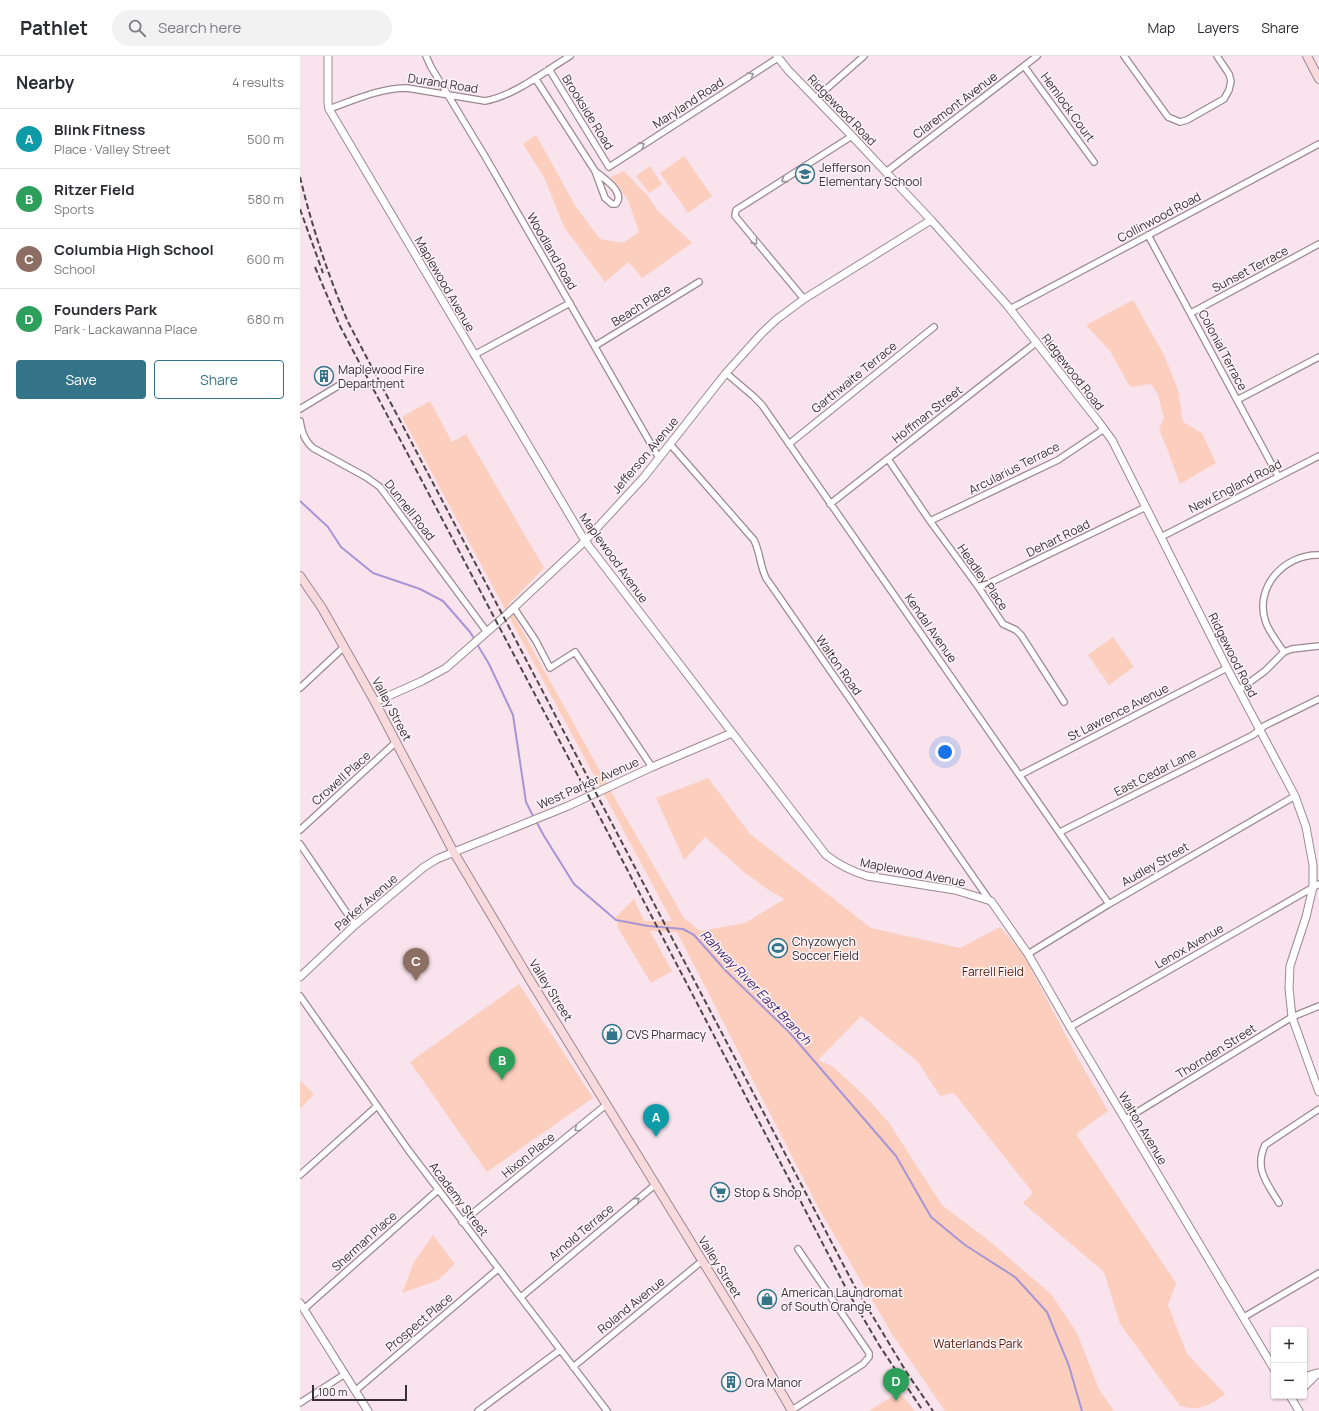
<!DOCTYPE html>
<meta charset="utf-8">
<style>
body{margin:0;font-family:Manrope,sans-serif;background:#f2f2f3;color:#2b2b33}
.controls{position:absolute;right:12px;bottom:12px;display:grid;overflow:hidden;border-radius:4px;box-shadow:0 1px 3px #0004}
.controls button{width:36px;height:36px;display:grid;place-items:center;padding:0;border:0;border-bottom:1px solid #e1e1e2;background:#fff;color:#2b2b33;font:20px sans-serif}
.scale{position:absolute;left:12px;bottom:10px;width:95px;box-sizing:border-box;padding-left:4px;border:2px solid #372f33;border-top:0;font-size:11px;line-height:14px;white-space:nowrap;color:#372f33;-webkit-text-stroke:3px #fdf4f8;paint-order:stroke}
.you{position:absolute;left:645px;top:696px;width:14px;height:14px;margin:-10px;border:3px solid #fff;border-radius:50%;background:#1a73e8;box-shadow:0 0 0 6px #1a73e833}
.badge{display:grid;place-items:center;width:26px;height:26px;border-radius:50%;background:#347488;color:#fff;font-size:13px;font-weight:700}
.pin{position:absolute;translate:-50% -33px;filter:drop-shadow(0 1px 2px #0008)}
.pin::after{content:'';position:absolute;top:21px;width:14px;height:12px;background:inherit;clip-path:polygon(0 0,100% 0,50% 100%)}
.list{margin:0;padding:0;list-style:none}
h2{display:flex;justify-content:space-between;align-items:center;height:52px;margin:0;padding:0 16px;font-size:17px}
h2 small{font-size:13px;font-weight:400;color:#7c7c81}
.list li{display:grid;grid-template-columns:26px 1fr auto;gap:12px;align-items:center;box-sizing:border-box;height:60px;padding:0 16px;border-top:1px solid #e1e1e2}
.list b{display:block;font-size:15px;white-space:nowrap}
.list p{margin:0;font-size:13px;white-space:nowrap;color:#7c7c81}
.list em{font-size:13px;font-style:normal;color:#7c7c81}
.actions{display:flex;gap:8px;padding:12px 16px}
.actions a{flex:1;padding:9px 0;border:1px solid #347488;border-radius:4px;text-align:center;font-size:14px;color:#347488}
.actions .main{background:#347488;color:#fff}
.icon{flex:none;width:22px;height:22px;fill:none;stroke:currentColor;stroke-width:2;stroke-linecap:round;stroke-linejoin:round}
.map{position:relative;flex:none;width:1019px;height:1355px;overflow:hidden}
header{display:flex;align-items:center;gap:24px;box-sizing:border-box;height:56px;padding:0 20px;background:#fff;border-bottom:1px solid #e1e1e2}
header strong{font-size:19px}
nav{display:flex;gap:22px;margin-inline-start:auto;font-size:14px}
.search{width:280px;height:36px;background:#f2f2f3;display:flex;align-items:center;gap:10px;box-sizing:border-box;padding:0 14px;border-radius:22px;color:#7c7c81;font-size:15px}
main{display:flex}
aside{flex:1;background:#fff}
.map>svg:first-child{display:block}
.green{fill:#fccebe}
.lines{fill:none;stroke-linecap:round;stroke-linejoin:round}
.stream{stroke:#a895d5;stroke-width:2}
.minor-casing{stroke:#9c8992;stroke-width:8}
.tertiary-casing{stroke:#9c8992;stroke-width:9}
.secondary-casing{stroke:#9c8992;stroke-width:10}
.minor{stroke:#fff;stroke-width:5.5}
.tertiary{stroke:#fff;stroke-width:7}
.secondary{stroke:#f8d9dc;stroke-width:8}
.rail{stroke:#4f454a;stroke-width:2;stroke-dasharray:6 3;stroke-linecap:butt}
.oneway{stroke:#9b9799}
.labels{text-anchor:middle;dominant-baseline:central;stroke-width:3;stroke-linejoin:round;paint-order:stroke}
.street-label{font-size:12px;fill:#372f33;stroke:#fdf4f8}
.poi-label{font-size:12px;fill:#372f33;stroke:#fdf4f8;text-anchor:start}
.park-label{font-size:12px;fill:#581800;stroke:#fdf4f8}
.water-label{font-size:13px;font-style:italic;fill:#462875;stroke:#fdf4f8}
</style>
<header>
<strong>Pathlet</strong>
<div class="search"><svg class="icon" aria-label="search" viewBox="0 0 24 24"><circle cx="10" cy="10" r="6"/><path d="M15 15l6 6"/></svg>Search here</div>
<nav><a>Map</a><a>Layers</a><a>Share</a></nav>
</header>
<main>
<aside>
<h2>Nearby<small>4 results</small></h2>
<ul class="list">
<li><span class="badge" style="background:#0f9aa8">A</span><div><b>Blink Fitness</b><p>Place · Valley Street</p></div><em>500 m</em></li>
<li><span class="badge" style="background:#2e9e5b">B</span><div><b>Ritzer Field</b><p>Sports</p></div><em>580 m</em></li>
<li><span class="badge" style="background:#8d6e63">C</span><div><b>Columbia High School</b><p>School</p></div><em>600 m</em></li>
<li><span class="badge" style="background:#2e9e5b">D</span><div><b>Founders Park</b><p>Park · Lackawanna Place</p></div><em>680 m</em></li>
</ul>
<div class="actions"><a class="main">Save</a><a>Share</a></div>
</aside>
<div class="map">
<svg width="1019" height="1355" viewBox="0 0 1019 1355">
<rect width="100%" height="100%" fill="#f9e3ed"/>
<path class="green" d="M 236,79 L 276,151 L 300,183 L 323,187 L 339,176 L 328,144 L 311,121 L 324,115 L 347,139 L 358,155 L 392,187 L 342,222 L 329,206 L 305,226 L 264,171 L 245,123 L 223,88 Z
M 384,100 L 412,140 L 388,157 L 360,117 Z
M 350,110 L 362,128 L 349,137 L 336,120 Z
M 833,244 L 864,299 L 878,334 L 883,366 L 902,377 L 916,407 L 880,428 L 868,395 L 859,373 L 864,362 L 858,339 L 851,328 L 830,331 L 810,295 L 786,269 Z
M 130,345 L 152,386 L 166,378 L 244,512 L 208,549 L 321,753 L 384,862 L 400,875 L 445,867 L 485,843 L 470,835 L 445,817 L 405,781 L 384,804 L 356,742 L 408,722 L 450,778 L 571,872 L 660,892 L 700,871 L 722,896 L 780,1006 L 808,1055 L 776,1078 L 876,1227 L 868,1249 L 887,1298 L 925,1338 C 909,1350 900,1355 880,1350 L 820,1268 L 804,1216 L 723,1147 L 733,1137 L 654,1037 L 640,1040 L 617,1005 L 561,960 L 518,1004 L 532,1010 L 567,1042 L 589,1067 L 642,1149 L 687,1183 L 751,1238 L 777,1277 L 799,1333 L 814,1355 L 645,1355 L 592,1278 L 519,1153 L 377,876 L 350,875 L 372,915 L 351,927 L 318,872 L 316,861 L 334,843 L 344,865 L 372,865 L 102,361 Z
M 813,581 L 834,611 L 809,629 L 788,599 Z
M 219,928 L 293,1042 L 187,1116 L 110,1006 Z
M 0,1025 L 14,1038 L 0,1053 Z
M 133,1179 L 155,1208 L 138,1224 L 102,1237 L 114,1206 Z
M 599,1336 L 615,1355 L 569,1355 Z"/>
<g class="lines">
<path class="stream" d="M 0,445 L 28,471 L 41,491 L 73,517 L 120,533 L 143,545 L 170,576 L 175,584
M 177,588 L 189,608 L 213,659 L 226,746 L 234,762
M 236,765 L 244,780 L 274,828 L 316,864 L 348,870 L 383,873 L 394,879 L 426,915 L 490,977 L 596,1100 L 631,1161 L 665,1189 L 715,1221 L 747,1256 L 769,1310 L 782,1355"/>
<g class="minor-casing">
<path id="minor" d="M 126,0 L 131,11 L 186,102 L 359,402
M 824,0 L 868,61 L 880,66 L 887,64 L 924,43 L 929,34 L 931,25 L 929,18 L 917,0
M 724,10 L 794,106
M 249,13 L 309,111 L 478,2
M 235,22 L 295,115 L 305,142 L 312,148 L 316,148 C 326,136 303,122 295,115
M 516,42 L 564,0
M 29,53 C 54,44 81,32 107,32 L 185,45 C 214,40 245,15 270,0
M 586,116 L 737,0
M 848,179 L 978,420
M 504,243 L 435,160 L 436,154 L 552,80
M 710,253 L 1019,88
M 891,257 L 1019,188
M 295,290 L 399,226
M 174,299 L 270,247
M 426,317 L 453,340 L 462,349 L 809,848
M 937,344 L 1019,301
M 0,353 L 43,327
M 0,365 C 2,376 4,384 13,392 L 66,421 L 80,431 L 187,576
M 370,388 L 454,484 C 460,496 460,510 466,522 L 690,845
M 489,388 L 634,271
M 588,403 L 630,465 L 679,532 L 703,568 L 716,574 L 721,579 L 764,646
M 530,448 L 737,286
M 630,465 L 758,404 L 804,373
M 861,481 L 1019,400
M 679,532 L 846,451
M 214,552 L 236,585 L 250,612 L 275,596 L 352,711
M 984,596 C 978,587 970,577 966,567 C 953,532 984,498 1019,499
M 0,632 L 44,591
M 939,634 L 965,615 L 984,596 L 992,593 L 1019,590
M 720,719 L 927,612
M 0,774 L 96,686
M 760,776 L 953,679 L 964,670 L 1019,643
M 0,788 L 55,869
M 728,898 L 809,848 L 995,740
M 0,940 L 109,1095 L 307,1355
M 770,971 L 1019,828
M 826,1063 L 992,961 L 1019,950
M 0,1119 L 77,1050
M 979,1147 C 967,1127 954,1113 965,1089 L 1019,1053
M 162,1166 L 307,1048
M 221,1241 L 356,1128
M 4,1253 L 138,1134
M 944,1261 L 1019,1217
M 273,1311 L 402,1205
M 55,1335 L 198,1213
M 0,1347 L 45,1318
M 492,1354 L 563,1308 L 569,1301 L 569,1297 L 498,1193
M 178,1355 L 260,1294"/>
</g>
<g class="tertiary-casing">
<path id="tertiary" d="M 28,0 L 28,47 L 29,53 L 285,485 L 526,799 C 539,809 551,815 567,820 L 655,834 L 691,845 L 728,898 L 770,971 L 974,1313
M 477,0 L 488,14 L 552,80 L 631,164 L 707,249 L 798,365 L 812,384 L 927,612 L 995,740 L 1006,771 L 1013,809 L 1013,831 L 1006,861 L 990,910 L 989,932 L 992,961 L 1019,1036
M 75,646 L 122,625 L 146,612 L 205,560 L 285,485 L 344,421 L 426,317 L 462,277 L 477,263 L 504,243 L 631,164
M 0,921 L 55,869 L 124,811 L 137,803 L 268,750 L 352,711 L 432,677
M 0,1247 L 68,1355
M 1004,1321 L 1017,1317
M 1004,1331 L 1018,1317
M 990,1340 L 999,1355"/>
</g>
<g class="secondary-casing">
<path id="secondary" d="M 1007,0 L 1019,23
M 0,520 L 22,552 L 75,646 L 153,795 L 230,924 L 454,1289 L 492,1355"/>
</g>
<use href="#minor" class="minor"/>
<use href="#tertiary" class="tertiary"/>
<use href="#secondary" class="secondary"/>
<path class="rail" d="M 0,121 C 12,171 28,219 48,266 L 210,573 L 555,1231 L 607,1317 L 633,1355
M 0,153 L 23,217
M 15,211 L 40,270 L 295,752 L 548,1236 L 579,1289 L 623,1355"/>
</g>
<defs><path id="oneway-chevron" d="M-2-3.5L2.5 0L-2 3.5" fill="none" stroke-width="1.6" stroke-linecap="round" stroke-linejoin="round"/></defs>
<g class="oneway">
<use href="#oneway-chevron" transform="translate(451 19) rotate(-33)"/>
<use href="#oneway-chevron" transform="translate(342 89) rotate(-33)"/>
<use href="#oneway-chevron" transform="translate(484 124) rotate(147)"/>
<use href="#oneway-chevron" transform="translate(455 186) rotate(51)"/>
<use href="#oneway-chevron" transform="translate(277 1073) rotate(141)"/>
<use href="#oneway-chevron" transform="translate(337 1144) rotate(-40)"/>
</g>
<defs>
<g id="school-ring" transform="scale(1)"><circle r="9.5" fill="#fdf4f8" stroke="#347488" stroke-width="1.5"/><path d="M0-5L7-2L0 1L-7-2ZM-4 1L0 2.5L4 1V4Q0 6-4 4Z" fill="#347488"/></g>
<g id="building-ring" transform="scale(1)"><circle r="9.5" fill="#fdf4f8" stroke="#347488" stroke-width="1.5"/><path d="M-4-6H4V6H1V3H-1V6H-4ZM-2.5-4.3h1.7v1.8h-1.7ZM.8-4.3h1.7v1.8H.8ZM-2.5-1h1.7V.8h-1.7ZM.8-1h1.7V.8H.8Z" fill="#347488"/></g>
<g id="stadium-ring" transform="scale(1)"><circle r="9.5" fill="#fdf4f8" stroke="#347488" stroke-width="1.5"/><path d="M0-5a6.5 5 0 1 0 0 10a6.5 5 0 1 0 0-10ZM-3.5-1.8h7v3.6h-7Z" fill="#347488"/></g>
<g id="shop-ring" transform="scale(1)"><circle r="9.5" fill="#fdf4f8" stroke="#347488" stroke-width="1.5"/><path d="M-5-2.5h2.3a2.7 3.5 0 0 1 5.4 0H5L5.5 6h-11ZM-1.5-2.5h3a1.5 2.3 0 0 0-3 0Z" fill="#347488"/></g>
<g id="supermarket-ring" transform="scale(1)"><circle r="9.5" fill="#fdf4f8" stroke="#347488" stroke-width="1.5"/><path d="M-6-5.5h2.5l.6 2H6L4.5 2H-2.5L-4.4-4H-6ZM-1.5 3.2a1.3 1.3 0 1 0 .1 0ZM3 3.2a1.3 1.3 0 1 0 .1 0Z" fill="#347488"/></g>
</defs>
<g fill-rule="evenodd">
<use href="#school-ring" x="505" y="118"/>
<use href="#building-ring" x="24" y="320"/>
<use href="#stadium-ring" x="478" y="892"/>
<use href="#shop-ring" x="312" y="978"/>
<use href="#supermarket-ring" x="420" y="1136"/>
<use href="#shop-ring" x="467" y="1243"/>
<use href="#building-ring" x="431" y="1326"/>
</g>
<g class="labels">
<g class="street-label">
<text transform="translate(143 27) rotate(9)">Durand Road</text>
<text transform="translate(388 47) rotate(-33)">Maryland Road</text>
<text transform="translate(655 49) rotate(-37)">Claremont Avenue</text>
<text transform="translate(768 51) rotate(54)">Hemlock Court</text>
<text transform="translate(542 54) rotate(46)">Ridgewood Road</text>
<text transform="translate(288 56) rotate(58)">Brookside Road</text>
<text transform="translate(859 161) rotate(-28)">Collinwood Road</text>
<text transform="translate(252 195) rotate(60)">Woodland Road</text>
<text transform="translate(950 213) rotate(-28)">Sunset Terrace</text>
<text transform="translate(145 228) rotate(60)">Maplewood Avenue</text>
<text transform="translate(341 249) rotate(-32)">Beach Place</text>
<text transform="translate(923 294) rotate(62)">Colonial Terrace</text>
<text transform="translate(773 316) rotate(52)">Ridgewood Road</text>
<text transform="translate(554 321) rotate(-39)">Garthwaite Terrace</text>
<text transform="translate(627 358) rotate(-38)">Hoffman Street</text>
<text transform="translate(345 399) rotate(-50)">Jefferson Avenue</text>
<text transform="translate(714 412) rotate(-27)">Arcularius Terrace</text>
<text transform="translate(935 430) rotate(-27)">New England Road</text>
<text transform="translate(110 454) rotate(52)">Dunnell Road</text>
<text transform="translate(758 482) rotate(-26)">Dehart Road</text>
<text transform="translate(314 502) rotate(54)">Maplewood Avenue</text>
<text transform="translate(683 521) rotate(55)">Headley Place</text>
<text transform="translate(631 572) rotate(55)">Kendal Avenue</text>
<text transform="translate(933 599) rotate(63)">Ridgewood Road</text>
<text transform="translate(539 609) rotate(55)">Walton Road</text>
<text transform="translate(92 653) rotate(62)">Valley Street</text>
<text transform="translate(818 656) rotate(-27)">St Lawrence Avenue</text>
<text transform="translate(855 716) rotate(-27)">East Cedar Lane</text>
<text transform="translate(41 722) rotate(-42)">Crowell Place</text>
<text transform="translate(288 727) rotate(-24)">West Parker Avenue</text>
<text transform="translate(855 808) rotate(-30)">Audley Street</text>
<text transform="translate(613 816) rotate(11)">Maplewood Avenue</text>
<text transform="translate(66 846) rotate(-41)">Parker Avenue</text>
<text transform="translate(889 890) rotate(-30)">Lenox Avenue</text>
<text transform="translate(251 934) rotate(58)">Valley Street</text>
<text transform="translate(916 995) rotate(-32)">Thornden Street</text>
<text transform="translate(843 1072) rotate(59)">Walton Avenue</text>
<text transform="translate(228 1099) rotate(-39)">Hixon Place</text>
<text transform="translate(159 1143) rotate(53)">Academy Street</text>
<text transform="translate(281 1176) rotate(-40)">Arnold Terrace</text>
<text transform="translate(64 1185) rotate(-42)">Sherman Place</text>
<text transform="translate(420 1211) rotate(58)">Valley Street</text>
<text transform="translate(331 1249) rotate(-39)">Roland Avenue</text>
<text transform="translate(119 1266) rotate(-40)">Prospect Place</text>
</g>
<g class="poi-label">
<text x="519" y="111">Jefferson<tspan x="519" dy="14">Elementary School</tspan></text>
<text x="38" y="313">Maplewood Fire<tspan x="38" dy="14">Department</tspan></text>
<text x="492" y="885">Chyzowych<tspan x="492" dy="14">Soccer Field</tspan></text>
<text x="326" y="978">CVS Pharmacy</text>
<text x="434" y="1136">Stop &amp; Shop</text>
<text x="481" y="1236">American Laundromat<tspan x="481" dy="14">of South Orange</tspan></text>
<text x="445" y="1326">Ora Manor</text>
</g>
<g class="park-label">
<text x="693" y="915">Farrell Field</text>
<text x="678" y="1287">Waterlands Park</text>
</g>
<g class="water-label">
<text transform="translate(456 931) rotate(46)">Rahway River East Branch</text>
</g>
</g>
</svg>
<div class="controls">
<button>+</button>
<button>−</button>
</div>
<div class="scale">100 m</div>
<div class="you"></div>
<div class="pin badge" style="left:356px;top:1081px;background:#0f9aa8">A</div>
<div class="pin badge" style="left:202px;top:1024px;background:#2e9e5b">B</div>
<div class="pin badge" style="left:116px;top:925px;background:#8d6e63">C</div>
<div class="pin badge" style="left:596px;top:1345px;background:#2e9e5b">D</div>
</div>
</main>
